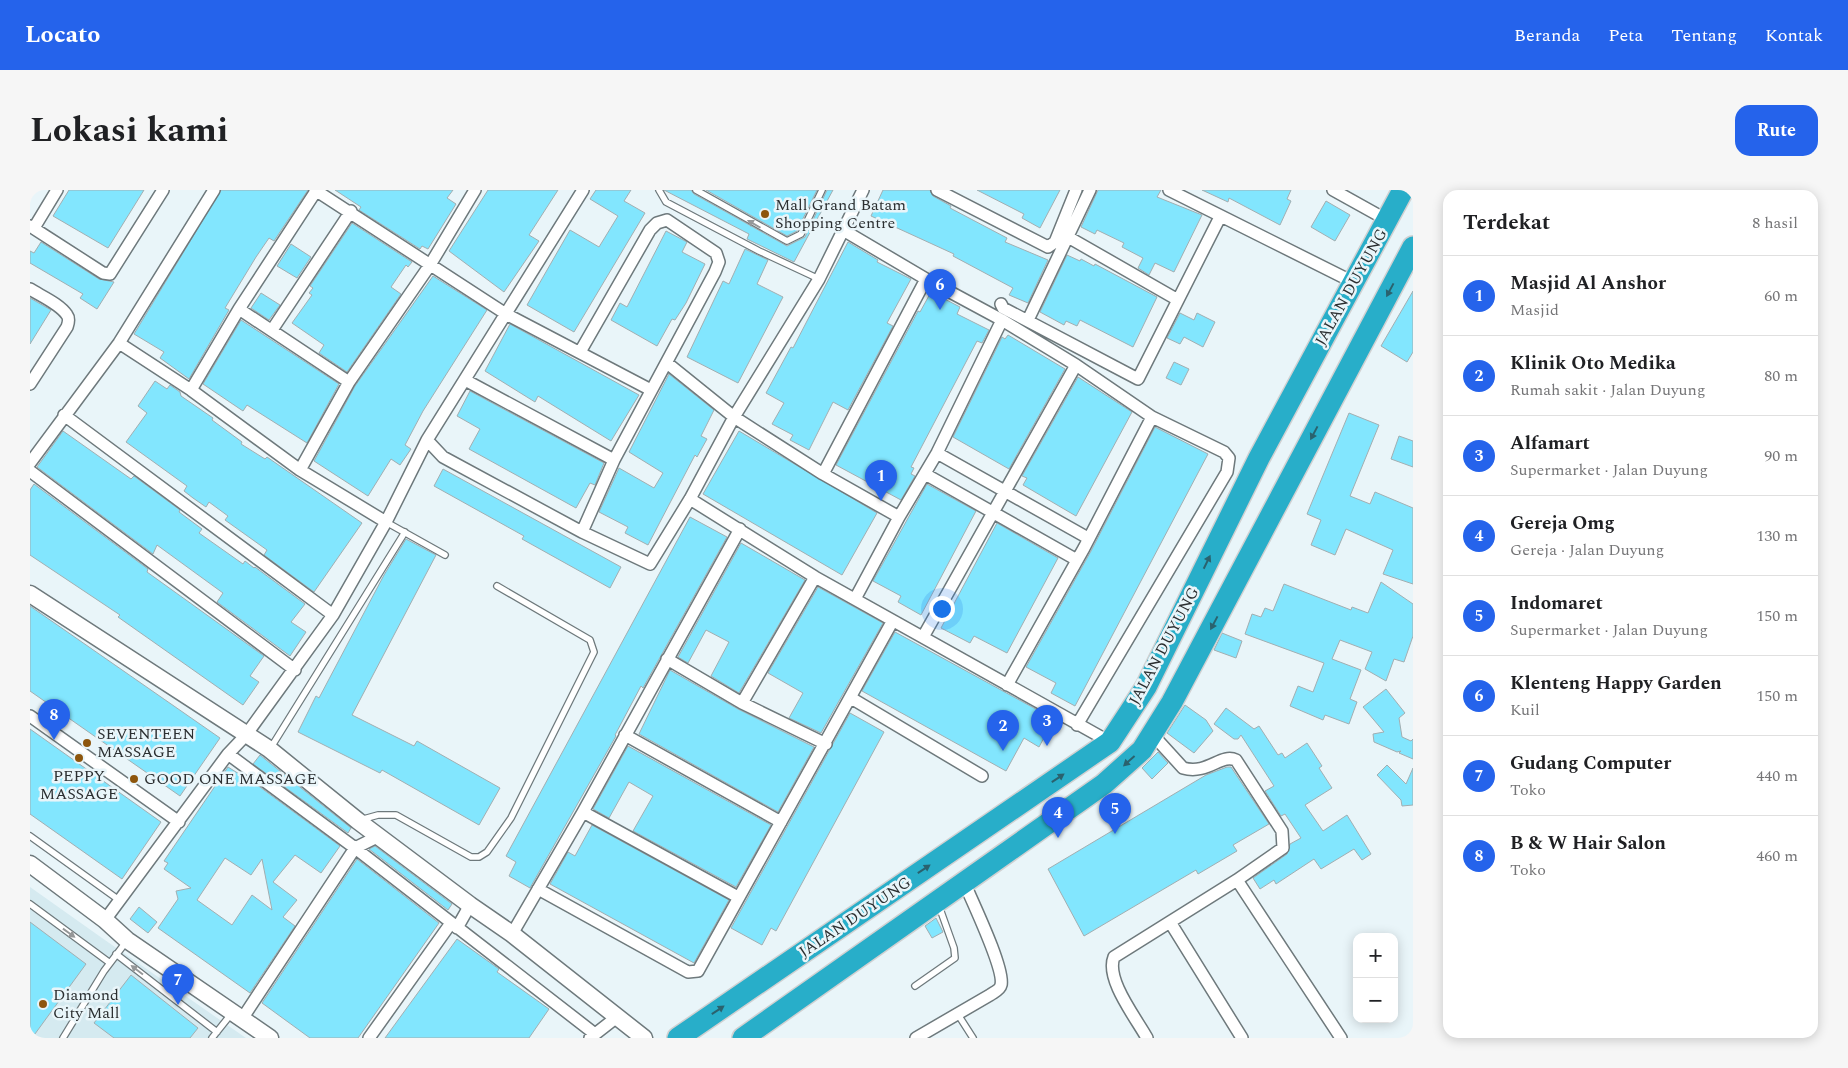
<!DOCTYPE html>
<html lang="id">
<meta charset="utf-8">
<style>
body{margin:0;font-family:Spectral,serif;background:#f6f6f6;color:#202124}
.controls{position:absolute;right:15px;bottom:15px;display:grid;overflow:hidden;border-radius:10px;box-shadow:0 2px 12px #0003}
.controls button{width:45px;height:45px;display:grid;place-items:center;padding:0;border:0;border-bottom:1px solid #e0e0e0;background:#fff;color:#202124;font:25px sans-serif}
.you{position:absolute;left:911px;top:418px;width:18px;height:18px;margin:-12px;border:4px solid #fff;border-radius:50%;background:#1a73e8;box-shadow:0 0 0 8px #1a73e833}
.badge{display:grid;place-items:center;width:32px;height:32px;border-radius:50%;background:#2563eb;color:#fff;font-size:16px;font-weight:700}
.pin{position:absolute;translate:-50% -41px;filter:drop-shadow(0 1px 2px #0008)}
.pin::after{content:'';position:absolute;top:26px;width:18px;height:15px;background:inherit;clip-path:polygon(0 0,100% 0,50% 100%)}
.list{margin:0;padding:0;list-style:none}
h2{display:flex;justify-content:space-between;align-items:center;height:65px;margin:0;padding:0 20px;font-size:21px}
h2 small{font-size:16px;font-weight:400;color:#757577}
.list li{display:grid;grid-template-columns:32px 1fr auto;gap:15px;align-items:center;box-sizing:border-box;height:80px;padding:0 20px;border-top:1px solid #e0e0e0}
.list b{display:block;font-size:19px;white-space:nowrap}
.list p{margin:0;font-size:16px;white-space:nowrap;color:#757577}
.list em{font-size:16px;font-style:normal;color:#757577}
.map{position:relative;flex:none;width:1383px;height:848px;overflow:hidden;border-radius:15px}
header{display:flex;align-items:center;gap:30px;box-sizing:border-box;height:70px;padding:0 25px;background:#2563eb;color:#fff}
header strong{font-size:24px}
nav{display:flex;gap:28px;margin-inline-start:auto;font-size:18px}
.intro{display:flex;align-items:center;justify-content:space-between;box-sizing:border-box;height:120px;padding:0 30px}
h1{margin:0;font-size:35px}
.button{padding:12px 22px;border-radius:15px;background:#2563eb;color:#fff;font-size:18px;font-weight:700}
main{display:flex;gap:30px;padding:0 30px}
aside{flex:1;background:#fff;border-radius:15px;box-shadow:0 2px 12px #0003}
.map>svg:first-child{display:block}
.built{fill:#d5eaf0}
.building{fill:#82e6fe;stroke:#a2aeb1;fill-rule:evenodd}
.lines{fill:none;stroke-linecap:round;stroke-linejoin:round}
.lane-casing{stroke:#6e797c;stroke-width:8}
.street-casing{stroke:#6e797c;stroke-width:14}
.secondary-casing{stroke:#6e797c;stroke-width:19}
.highway-casing{stroke:#d0d1d2;stroke-width:24}
.lane{stroke:#fff;stroke-width:5.5}
.street{stroke:#fff;stroke-width:11}
.secondary{stroke:#fff;stroke-width:16}
.highway{stroke:#28aec9;stroke-width:21}
.oneway{fill:#959798}
.oneway2{fill:#2a626e}
.poi-dot{fill:#8e560d;stroke:#e9f5f9;stroke-width:2}
.labels{text-anchor:middle;dominant-baseline:central;stroke-width:5;stroke-linejoin:round;paint-order:stroke}
.poi-label{font-size:16px;fill:#2b2f31;stroke:#e9f5f9;text-anchor:start}
.street-label{font-size:16px;fill:#2b2f31;stroke:#e9f5f9}
</style>
<header>
<strong>Locato</strong>
<nav><a>Beranda</a><a>Peta</a><a>Tentang</a><a>Kontak</a></nav>
</header>
<div class="intro"><h1>Lokasi kami</h1><a class="button">Rute</a></div>
<main>
<div class="map">
<svg width="1383" height="848" viewBox="0 0 1383 848">
<rect width="100%" height="100%" fill="#e9f5f9"/>
<path class="built" d="M 0,697 L 72,748 L 216,848 L 0,848 Z"/>
<path class="building" d="M 39,0 L 114,0 L 78,58 L 23,26 Z
M 191,0 L 278,0 L 244,51 L 239,48 L 226,67 L 195,118 L 199,120 L 159,189 L 130,168 L 134,162 L 104,144 Z
M 305,0 L 423,0 L 417,8 L 426,14 L 398,59 L 392,56 L 390,59 L 329,20 L 331,17 Z
M 458,0 L 528,0 L 499,45 L 509,51 L 474,102 L 419,61 Z
M 566,0 L 601,0 L 594,11 L 615,23 L 544,142 L 497,115 L 540,40 L 569,57 L 588,26 L 560,9 Z
M 634,0 L 661,0 L 664,4 L 757,56 L 775,47 L 797,0 L 803,0 L 764,72 L 717,49 L 719,44 Z
M 676,0 L 787,0 L 767,41 L 757,46 Z
M 853,0 L 900,0 L 903,6 L 921,16 L 920,18 L 977,48 L 975,52 L 1018,70 L 998,113 L 979,105 L 983,98 L 923,66 L 924,64 L 841,26 Z
M 947,0 L 1030,0 L 1010,38 L 992,28 L 994,24 Z
M 1068,0 L 1131,0 L 1127,7 L 1172,25 L 1144,82 L 1125,73 L 1119,85 L 1108,78 L 1113,68 L 1092,57 L 1094,53 L 1067,40 L 1065,44 L 1051,37 Z
M 1172,0 L 1261,0 L 1257,9 L 1261,11 L 1250,35 L 1199,8 L 1198,12 Z
M 1296,11 L 1320,25 L 1305,51 L 1281,37 Z
M 322,33 L 382,72 L 378,77 L 376,75 L 361,97 L 371,104 L 317,182 L 289,163 L 294,155 L 262,133 L 282,105 L 279,103 L 283,98 L 280,96 Z
M 636,41 L 657,52 L 652,62 L 675,74 L 656,113 L 645,130 L 642,129 L 627,156 L 581,130 L 590,113 L 597,117 Z
M 11,52 L 69,89 L 84,92 L 67,119 L 50,108 L 53,104 L 0,73 L 0,61 L 4,63 Z
M 818,52 L 848,70 L 847,72 L 881,89 L 857,133 L 863,136 L 818,220 L 803,212 L 779,260 L 760,250 L 763,245 L 742,234 L 754,213 L 736,203 L 761,157 L 763,158 Z
M 261,54 L 281,67 L 267,88 L 247,76 Z
M 715,59 L 738,70 L 727,94 L 753,107 L 708,193 L 657,167 L 693,91 L 699,94 Z
M 1037,65 L 1050,71 L 1051,69 L 1064,76 L 1065,74 L 1127,107 L 1103,157 L 1050,130 L 1047,136 L 1036,131 L 1034,135 L 1010,122 Z
M 403,86 L 457,120 L 393,221 L 375,255 L 381,259 L 370,275 L 361,269 L 338,306 L 284,271 L 325,196 Z
M 1383,101 L 1383,162 L 1377,172 L 1351,156 Z
M 901,102 L 930,117 L 927,124 L 959,140 L 952,153 L 947,151 L 881,277 L 884,278 L 881,284 L 885,286 L 871,310 L 806,275 L 888,121 L 890,122 Z
M 231,103 L 250,115 L 239,130 L 221,118 Z
M 0,108 L 21,120 L 0,154 Z
M 1150,123 L 1164,130 L 1167,123 L 1185,132 L 1173,157 L 1154,147 L 1150,154 L 1137,148 Z
M 211,130 L 309,194 L 277,253 L 217,215 L 213,221 L 173,194 Z
M 480,134 L 609,205 L 581,251 L 508,206 L 505,212 L 455,181 Z
M 978,145 L 1035,179 L 979,279 L 923,247 L 972,147 L 975,149 Z
M 1144,172 L 1159,179 L 1151,195 L 1136,188 Z
M 639,184 L 684,220 L 671,246 L 677,249 L 667,267 L 665,265 L 618,355 L 595,343 L 598,337 L 569,322 L 589,278 L 624,298 L 633,283 L 599,262 Z
M 1048,187 L 1102,222 L 1046,326 L 993,295 L 997,288 L 992,286 Z
M 125,191 L 137,199 L 140,195 L 150,202 L 151,206 L 183,228 L 182,230 L 212,252 L 211,254 L 235,269 L 237,267 L 332,333 L 284,402 L 234,365 L 237,360 L 195,330 L 198,326 L 179,312 L 176,317 L 163,308 L 154,301 L 157,296 L 96,252 L 117,223 L 108,216 Z
M 440,201 L 574,273 L 565,295 L 560,293 L 546,318 L 439,259 L 450,239 L 427,226 Z
M 1319,223 L 1349,235 L 1320,306 L 1340,314 L 1345,302 L 1383,318 L 1383,394 L 1353,384 L 1363,360 L 1316,339 L 1305,365 L 1281,355 L 1291,330 L 1277,324 Z
M 1125,237 L 1178,264 L 1045,516 L 1021,503 L 1026,493 L 996,477 L 1061,361 Z
M 33,241 L 101,289 L 104,286 L 150,320 L 149,322 L 172,339 L 169,343 L 213,374 L 215,371 L 224,378 L 225,377 L 275,414 L 261,432 L 276,442 L 260,466 L 187,412 L 193,403 L 127,355 L 123,364 L 7,277 Z
M 709,241 L 847,323 L 812,385 L 673,304 Z
M 1369,246 L 1383,251 L 1383,277 L 1361,269 Z
M 413,279 L 591,377 L 580,398 L 492,349 L 494,346 L 404,296 Z
M 4,294 L 118,379 L 117,382 L 234,466 L 220,486 L 229,492 L 213,515 L 88,427 L 90,425 L 0,365 L 0,300 Z
M 897,294 L 946,321 L 891,425 L 868,412 L 871,406 L 843,391 Z
M 660,327 L 697,347 L 613,498 L 611,496 L 585,545 L 586,546 L 500,698 L 479,686 L 486,672 L 476,666 Z
M 967,333 L 1028,368 L 977,463 L 944,446 L 940,453 L 911,438 Z
M 376,349 L 406,365 L 322,525 L 384,556 L 387,551 L 470,598 L 449,635 L 352,580 L 350,583 L 268,542 L 286,506 L 289,508 L 354,385 Z
M 711,353 L 775,390 L 709,503 L 681,486 L 699,452 L 676,440 L 658,473 L 648,467 Z
M 1351,392 L 1383,414 L 1383,446 L 1374,472 L 1364,469 L 1356,491 L 1335,479 L 1342,462 L 1310,450 L 1302,469 L 1331,480 L 1320,509 L 1327,512 L 1319,534 L 1295,525 L 1293,530 L 1260,516 L 1268,496 L 1283,502 L 1294,473 L 1215,444 L 1222,424 L 1231,427 L 1235,418 L 1243,421 L 1254,394 L 1321,420 L 1322,417 L 1338,423 Z
M 788,397 L 853,433 L 791,543 L 759,528 L 773,503 L 738,483 Z
M 0,416 L 190,548 L 150,606 L 0,501 Z
M 865,442 L 1024,529 L 1009,557 L 994,548 L 976,581 L 832,501 Z
M 1192,443 L 1212,451 L 1206,468 L 1184,460 Z
M 640,480 L 708,519 L 784,557 L 748,622 L 609,544 Z
M 1356,499 L 1375,523 L 1369,528 L 1372,547 L 1381,551 L 1383,549 L 1383,569 L 1369,563 L 1371,561 L 1367,562 L 1344,552 L 1343,544 L 1354,542 L 1333,517 Z
M 1155,515 L 1176,530 L 1183,541 L 1164,563 L 1137,543 Z
M 1196,518 L 1224,539 L 1229,536 L 1248,565 L 1252,563 L 1255,568 L 1277,553 L 1292,576 L 1289,578 L 1302,598 L 1275,615 L 1293,641 L 1317,625 L 1341,664 L 1332,670 L 1324,659 L 1291,679 L 1284,669 L 1246,694 L 1244,690 L 1230,699 L 1223,688 L 1257,664 L 1260,654 L 1271,648 L 1255,624 L 1251,626 L 1235,601 L 1244,596 L 1211,545 L 1208,549 L 1204,549 L 1184,534 Z
M 820,523 L 854,542 L 746,741 L 741,738 L 732,755 L 701,738 Z
M 0,539 L 131,632 L 92,689 L 0,624 Z
M 598,556 L 741,635 L 706,697 L 603,641 L 623,606 L 599,592 L 579,628 L 563,619 Z
M 1128,562 L 1138,573 L 1122,589 L 1112,578 Z
M 230,565 L 321,638 L 318,643 L 223,574 Z
M 1357,575 L 1376,594 L 1383,578 L 1383,615 L 1372,616 L 1371,610 L 1347,585 Z
M 198,577 L 214,587 L 215,586 L 310,656 L 291,683 L 265,665 L 243,692 L 267,710 L 253,727 L 265,736 L 220,803 L 128,738 L 148,709 L 146,701 L 161,698 L 134,679 L 138,673 L 134,671 ZM 195,668 L 221,685 L 232,669 L 242,720 L 222,705 L 202,735 L 167,710 Z
M 1197,577 L 1201,577 L 1239,634 L 1203,655 L 1207,661 L 1168,684 L 1166,680 L 1054,746 L 1018,679 L 1176,585 Z
M 562,635 L 699,710 L 664,773 L 520,694 L 538,662 L 545,666 Z
M 345,656 L 422,714 L 418,720 L 339,659 Z
M 327,669 L 409,733 L 328,848 L 280,848 L 232,813 Z
M 109,717 L 127,732 L 118,743 L 100,729 Z
M 906,728 L 913,742 L 902,748 L 895,736 Z
M 0,732 L 56,774 L 2,848 L 0,848 Z
M 427,749 L 469,779 L 467,782 L 519,819 L 499,848 L 355,848 Z
M 101,785 L 168,838 L 160,848 L 84,848 L 64,833 Z"/>
<g class="lines">
<g class="lane-casing">
<path id="lane" d="M 629,0 L 636,12 L 729,61 L 789,89
M 666,0 L 757,51 L 771,44 L 792,0
M 356,332 L 415,365
M 240,559 L 375,342
M 330,630 L 348,625 L 366,625 L 441,667 L 449,667 L 457,662 L 481,628 L 564,462 L 560,450 L 467,396
M 0,646 L 89,710
M 0,714 L 80,773
M 86,764 L 187,842
M 885,796 L 925,768 L 924,758 L 909,716
M 927,823 L 943,848
M 33,848 L 74,781 L 96,752
M 182,848 L 202,823"/>
</g>
<g class="street-casing">
<path id="street" d="M 285,0 L 476,124 L 621,200
M 907,0 L 1018,57 L 1025,52 L 1046,0
M 1139,0 L 1323,92
M 1303,0 L 1357,30
M 0,36 L 73,83 L 80,84 L 133,0
M 4,38 L 27,0
M 813,40 L 896,89 L 972,130 L 1046,175 L 1122,227 L 1194,262 L 1199,268 L 1197,282 L 1047,535
M 1038,47 L 1148,110
M 0,99 C 11,106 30,114 37,125 C 40,129 38,134 37,137 L 0,194
M 971,114 L 973,118 L 1108,189 L 1190,27
M 209,119 L 319,192
M 998,130 L 1060,0
M 242,140 L 321,21
M 89,153 L 161,200 L 270,280 L 356,332
M 550,162 L 620,40 L 627,33 L 637,30 L 686,63 L 689,72 L 685,82 L 584,270 L 552,342
M 637,173 L 704,227 L 793,284 L 869,327
M 435,190 L 584,270
M 161,200 L 209,119 L 286,1
M 34,225 L 303,425
M 397,250 L 413,267 L 552,342 L 620,374 L 660,309 L 704,227 L 789,89 L 833,0
M 907,263 L 1058,348
M 0,273 L 89,153 L 184,0
M 270,280 L 319,192 L 400,75 L 445,0
M 0,281 L 265,480
M 793,284 L 896,89
M 895,284 L 1047,370
M 660,309 L 785,387 L 1080,552
M 825,409 L 869,327 L 907,263 L 972,130
M 893,447 L 1046,175
M 637,469 L 712,513 L 796,554
M 977,495 L 1054,358 L 1122,227
M 821,508 L 952,586
M 712,513 L 785,387
M 0,526 L 149,632
M 595,545 L 751,632
M 198,564 L 325,658 L 565,844
M 553,622 L 708,707
M 1207,690 L 1311,848
M 508,699 L 658,782 L 668,781 L 862,432
M 75,730 L 198,564 L 216,545 L 303,425 L 356,332 L 397,250 L 553,0
M 1140,732 L 1212,848
M 427,738 L 440,715
M 482,744 L 553,622 L 710,339
M 212,829 L 325,658 L 349,646
M 339,848 L 421,733
M 560,848 L 587,827
M 886,848 L 960,805 C 964,802 970,800 971,795 C 975,779 942,711 934,692
M 1117,848 C 1106,828 1075,789 1084,767 L 1207,690 L 1253,658 L 1252,641 L 1206,570 C 1191,563 1178,585 1153,578 L 1122,544"/>
</g>
<g class="secondary-casing">
<path id="secondary" d="M 0,404 L 239,559 L 328,631 L 440,715 L 482,744 L 614,848
M 0,674 L 75,730 L 97,750 L 240,848"/>
</g>
<g class="highway-casing">
<path id="highway" d="M 648,848 L 1080,552 L 1116,497 L 1229,268 L 1373,0
M 713,848 L 1074,594 L 1112,560 L 1142,512 L 1383,57"/>
</g>
<use href="#lane" class="lane"/>
<use href="#street" class="street"/>
<use href="#secondary" class="secondary"/>
<use href="#highway" class="highway"/>
</g>
<defs><path id="oneway-solid" d="M-6-.8H1V-3.2L6.5 0L1 3.2V.8H-6Z" transform="scale(1.25)"/></defs>
<g class="oneway">
<use href="#oneway-solid" transform="translate(724 34) rotate(-150)"/>
<use href="#oneway-solid" transform="translate(39 743) rotate(36)"/>
<use href="#oneway-solid" transform="translate(107 780) rotate(-143)"/>
</g>
<g class="oneway2">
<use href="#oneway-solid" transform="translate(1360 100) rotate(118)"/>
<use href="#oneway-solid" transform="translate(1284 243) rotate(118)"/>
<use href="#oneway-solid" transform="translate(1177 372) rotate(-64)"/>
<use href="#oneway-solid" transform="translate(1184 433) rotate(118)"/>
<use href="#oneway-solid" transform="translate(1099 571) rotate(138)"/>
<use href="#oneway-solid" transform="translate(1028 588) rotate(-34)"/>
<use href="#oneway-solid" transform="translate(894 679) rotate(-34)"/>
<use href="#oneway-solid" transform="translate(688 820) rotate(-34)"/>
</g>
<g class="poi-dot">
<circle cx="735" cy="24" r="5"/>
<circle cx="57" cy="553" r="5"/>
<circle cx="49" cy="568" r="5"/>
<circle cx="104" cy="589" r="5"/>
<circle cx="13" cy="814" r="5"/>
</g>
<g class="labels">
<g class="poi-label">
<text x="745" y="15">Mall Grand Batam<tspan x="745" dy="18">Shopping Centre</tspan></text>
<text x="67" y="544">SEVENTEEN<tspan x="67" dy="18">MASSAGE</tspan></text>
<text x="49" y="586" text-anchor="middle">PEPPY<tspan x="49" dy="18">MASSAGE</tspan></text>
<text x="114" y="589">GOOD ONE MASSAGE</text>
<text x="23" y="805">Diamond<tspan x="23" dy="18">City Mall</tspan></text>
</g>
<g class="street-label">
<text transform="translate(1321 97) rotate(-61)">JALAN DUYUNG</text>
<text transform="translate(1134 456) rotate(-62)">JALAN DUYUNG</text>
<text transform="translate(825 727) rotate(-34)">JALAN DUYUNG</text>
</g>
</g>
</svg>
<div class="controls">
<button>+</button>
<button>−</button>
</div>
<div class="you"></div>
<div class="pin badge" style="left:851px;top:311px">1</div>
<div class="pin badge" style="left:973px;top:561px">2</div>
<div class="pin badge" style="left:1017px;top:556px">3</div>
<div class="pin badge" style="left:1028px;top:648px">4</div>
<div class="pin badge" style="left:1085px;top:644px">5</div>
<div class="pin badge" style="left:910px;top:120px">6</div>
<div class="pin badge" style="left:148px;top:815px">7</div>
<div class="pin badge" style="left:24px;top:550px">8</div>
</div>
<aside>
<h2>Terdekat<small>8 hasil</small></h2>
<ul class="list">
<li><span class="badge">1</span><div><b>Masjid Al Anshor</b><p>Masjid</p></div><em>60 m</em></li>
<li><span class="badge">2</span><div><b>Klinik Oto Medika</b><p>Rumah sakit · Jalan Duyung</p></div><em>80 m</em></li>
<li><span class="badge">3</span><div><b>Alfamart</b><p>Supermarket · Jalan Duyung</p></div><em>90 m</em></li>
<li><span class="badge">4</span><div><b>Gereja Omg</b><p>Gereja · Jalan Duyung</p></div><em>130 m</em></li>
<li><span class="badge">5</span><div><b>Indomaret</b><p>Supermarket · Jalan Duyung</p></div><em>150 m</em></li>
<li><span class="badge">6</span><div><b>Klenteng Happy Garden</b><p>Kuil</p></div><em>150 m</em></li>
<li><span class="badge">7</span><div><b>Gudang Computer</b><p>Toko</p></div><em>440 m</em></li>
<li><span class="badge">8</span><div><b>B &amp; W Hair Salon</b><p>Toko</p></div><em>460 m</em></li>
</ul>
</aside>
</main>
